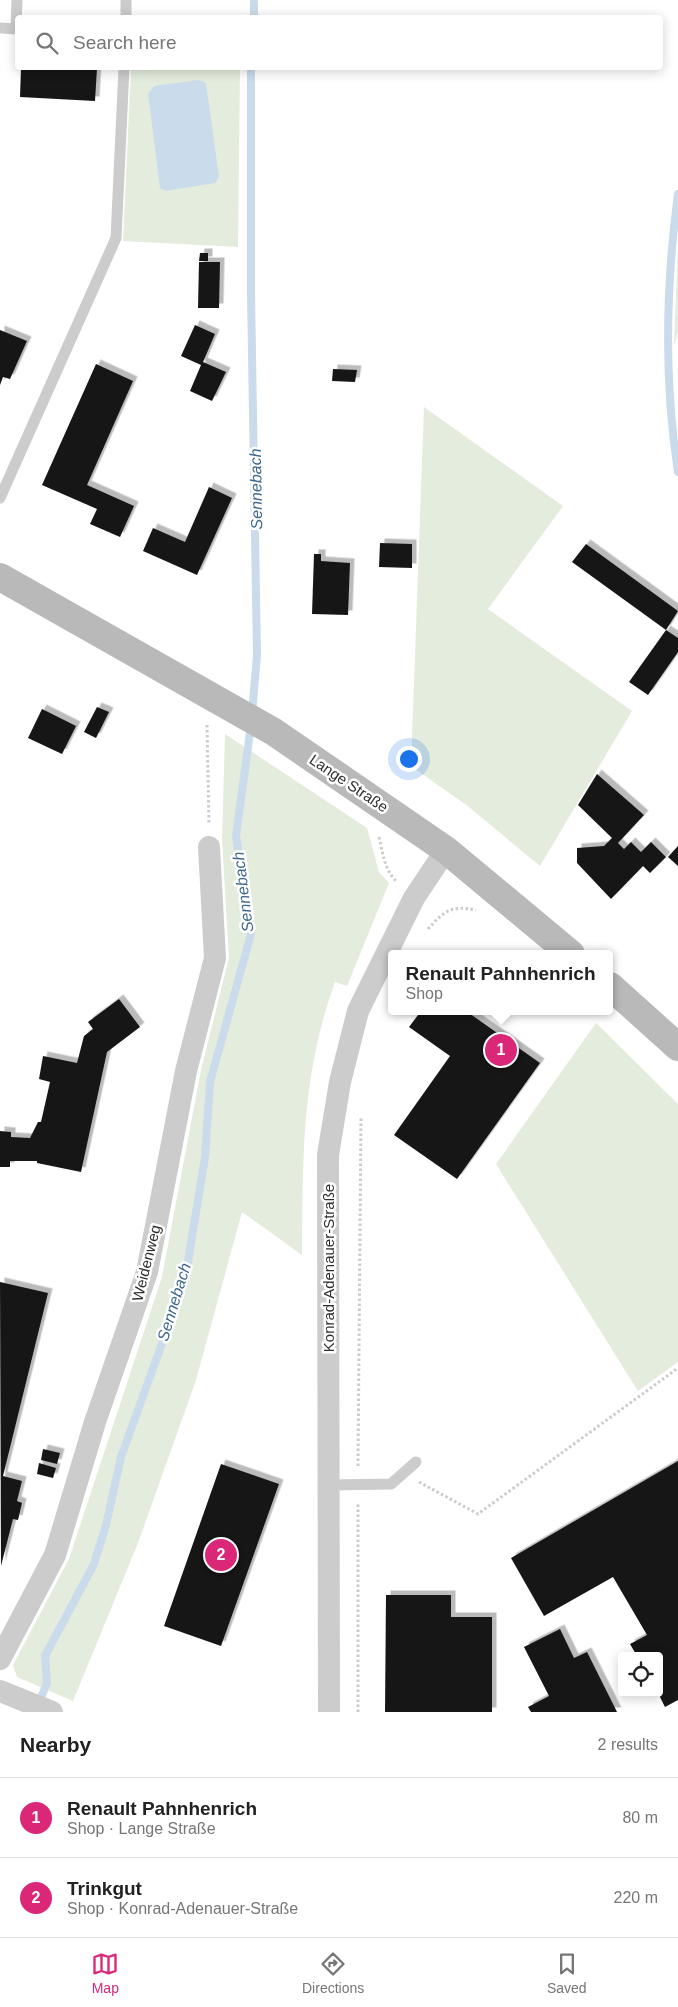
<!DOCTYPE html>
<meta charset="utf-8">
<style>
body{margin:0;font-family:Arial,sans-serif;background:#f2f2f2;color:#222}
.controls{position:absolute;right:15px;bottom:15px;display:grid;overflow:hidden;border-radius:5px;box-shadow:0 2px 12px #0003}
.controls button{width:45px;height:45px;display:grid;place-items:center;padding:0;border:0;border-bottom:1px solid #e0e0e0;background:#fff;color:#222;font:25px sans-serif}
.you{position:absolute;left:408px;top:758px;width:18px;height:18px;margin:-12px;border:4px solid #fff;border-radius:50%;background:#1a73e8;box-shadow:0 0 0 8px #1a73e833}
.badge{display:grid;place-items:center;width:32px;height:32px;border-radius:50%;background:#db2777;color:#fff;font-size:16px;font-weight:700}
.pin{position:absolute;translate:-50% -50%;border:2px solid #fff;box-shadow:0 1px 5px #0006}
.popup{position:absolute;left:388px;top:950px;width:225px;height:65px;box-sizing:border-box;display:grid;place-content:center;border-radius:5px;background:#fff;filter:drop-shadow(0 1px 4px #0005);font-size:16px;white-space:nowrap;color:#767676}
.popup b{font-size:19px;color:#222}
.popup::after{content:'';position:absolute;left:50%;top:100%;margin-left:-10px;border:10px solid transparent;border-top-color:#fff}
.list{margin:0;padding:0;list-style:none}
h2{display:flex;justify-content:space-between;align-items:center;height:65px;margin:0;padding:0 20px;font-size:21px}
h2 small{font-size:16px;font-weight:400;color:#767676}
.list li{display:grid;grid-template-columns:32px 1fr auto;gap:15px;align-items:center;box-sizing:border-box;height:80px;padding:0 20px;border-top:1px solid #e0e0e0}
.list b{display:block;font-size:19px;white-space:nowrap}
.list p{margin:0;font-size:16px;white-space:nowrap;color:#767676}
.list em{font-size:16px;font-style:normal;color:#767676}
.icon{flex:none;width:28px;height:28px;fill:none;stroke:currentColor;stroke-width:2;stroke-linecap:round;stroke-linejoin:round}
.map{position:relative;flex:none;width:678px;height:1712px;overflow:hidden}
.search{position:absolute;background:#fff;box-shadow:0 2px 12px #0003;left:15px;right:15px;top:15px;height:55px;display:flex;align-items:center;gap:12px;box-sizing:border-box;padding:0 18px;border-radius:5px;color:#767676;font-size:19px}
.sheet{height:225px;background:#fff}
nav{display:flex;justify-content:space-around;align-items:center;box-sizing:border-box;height:70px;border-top:1px solid #e0e0e0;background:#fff;font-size:14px;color:#767676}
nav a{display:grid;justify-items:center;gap:2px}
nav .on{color:#db2777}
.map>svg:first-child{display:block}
.green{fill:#e4ecdd}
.water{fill:#cadbeb}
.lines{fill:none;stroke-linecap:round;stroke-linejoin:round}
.stream{stroke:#cadbeb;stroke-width:8}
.building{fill:#161616;filter:url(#shadow)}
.path{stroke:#ccc;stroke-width:3;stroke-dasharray:2.5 2.5;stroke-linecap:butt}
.service{stroke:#ccc;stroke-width:11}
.minor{stroke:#ccc;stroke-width:22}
.secondary{stroke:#b9b9b9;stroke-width:28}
.labels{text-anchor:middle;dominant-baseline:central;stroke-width:5;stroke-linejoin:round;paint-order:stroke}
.street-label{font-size:15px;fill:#2f2f2f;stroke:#fff}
.water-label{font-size:16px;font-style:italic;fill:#3f688f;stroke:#fff}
</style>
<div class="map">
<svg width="678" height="1712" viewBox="0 0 678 1712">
<defs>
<filter id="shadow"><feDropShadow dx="4.5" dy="-4.5" stdDeviation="0" flood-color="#0004"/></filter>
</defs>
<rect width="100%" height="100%" fill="#fff"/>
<path class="green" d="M 131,68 L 240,68 L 238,247 L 123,241 Z
M 678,245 L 678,332 L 674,346 Z
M 424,407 L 563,506 L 488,609 L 632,711 L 540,866 L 469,807 L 411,766 Z
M 225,734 L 367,828 L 379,872 L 389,883 L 347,986 L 335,982 C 301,1076 303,1157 302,1255 L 242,1212 L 196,1380 L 138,1543 L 73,1701 L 17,1677 L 13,1665 L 69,1559 L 162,1277 L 201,1070 L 229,958 L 222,840 Z
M 596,1023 L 678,1104 L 678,1362 L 638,1391 L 496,1164 Z"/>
<path class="water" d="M 198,80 L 206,83 L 219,177 L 215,183 L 166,191 L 160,188 L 148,94 L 154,86 Z"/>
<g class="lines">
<path class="stream" d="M 254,0 L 254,18
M 251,68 L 251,294 L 257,655 L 252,713
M 678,194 C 666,284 664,381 678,472
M 38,1705 L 47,1683 L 45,1656 L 94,1564 L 106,1525 L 121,1457 L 185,1280 L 205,1157 L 210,1082 L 251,934 L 236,836 L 251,725"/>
</g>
<path class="building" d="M 21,68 L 97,68 L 95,101 L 20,97 Z
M 200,253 L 208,253 L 208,261 L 199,261 Z
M 199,262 L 220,262 L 219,308 L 198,308 Z
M 195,325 L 215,334 L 203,362 L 226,372 L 212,401 L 190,391 L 201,365 L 181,356 Z
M 0,330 L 27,341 L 10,379 L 3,377 L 0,385 Z
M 96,364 L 133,381 L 87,485 L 134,506 L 120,537 L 90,524 L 97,509 L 42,485 Z
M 333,369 L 357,370 L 355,382 L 332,381 Z
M 209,487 L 232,498 L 197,575 L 143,551 L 153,528 L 185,542 Z
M 380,543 L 412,544 L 412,568 L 379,567 Z
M 586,544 L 678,611 L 666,630 L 572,562 Z
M 314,554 L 321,554 L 321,561 L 350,563 L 348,615 L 312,614 Z
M 666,630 L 678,638 L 678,652 L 648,695 L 629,682 Z
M 97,707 L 109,712 L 96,738 L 84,732 Z
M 42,709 L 76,726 L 62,754 L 28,738 Z
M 597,774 L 644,815 L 618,843 L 624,849 L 631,842 L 641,852 L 651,842 L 666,857 L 650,873 L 643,866 L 611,899 L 577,863 L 577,848 L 604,846 L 612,838 L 578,805 Z
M 678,846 L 678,866 L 668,857 Z
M 119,999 L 140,1027 L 107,1052 L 81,1172 L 37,1163 L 37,1161 L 10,1161 L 10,1167 L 0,1167 L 0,1131 L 11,1132 L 11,1137 L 30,1138 L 38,1122 L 41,1122 L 50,1082 L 39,1079 L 43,1056 L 77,1063 L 84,1036 L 93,1029 L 88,1022 Z
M 421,1011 L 466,1011 L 540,1063 L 457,1179 L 394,1135 L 450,1056 L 409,1027 Z
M 0,1282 L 48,1293 L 3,1476 L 22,1481 L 17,1501 L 22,1503 L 18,1520 L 13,1519 L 1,1566 Z
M 43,1449 L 60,1453 L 57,1464 L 41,1460 Z
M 678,1461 L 678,1700 L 665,1707 L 658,1693 L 659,1656 L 637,1656 L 630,1644 L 647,1635 L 613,1577 L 544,1616 L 511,1558 Z
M 39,1463 L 56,1468 L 53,1478 L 37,1474 Z
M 221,1464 L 279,1484 L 221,1646 L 164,1626 Z
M 386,1595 L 451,1595 L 451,1617 L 492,1617 L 492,1712 L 385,1712 Z
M 560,1629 L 574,1658 L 587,1652 L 617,1712 L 531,1712 L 528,1707 L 549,1696 L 524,1647 Z"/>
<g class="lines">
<path class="path" d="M 207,725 L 209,824
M 379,837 C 383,853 384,869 396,881
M 428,929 C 444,911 451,905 476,910
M 358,1466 L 361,1117
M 419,1482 L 478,1514 L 678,1368
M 358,1712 L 358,1502"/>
<path class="service" d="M 126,18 L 126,0
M 0,28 L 18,29
M 16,29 L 17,0
M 0,498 L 116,238 L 124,68
M 329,1485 L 391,1484 L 416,1462"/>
<path class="minor" d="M 0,1659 L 55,1555 L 95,1422 L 147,1272 L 186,1071 L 215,958 L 209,847
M 0,1691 L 52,1712
M 329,1712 L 328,1155 L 340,1082 L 358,1011 L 414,898 L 446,850"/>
<path class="secondary" d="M 0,577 L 274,732 L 446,850 L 571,954
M 610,986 L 678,1047"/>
</g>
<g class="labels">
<g class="street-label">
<text transform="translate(349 783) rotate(34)">Lange Straße</text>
<text transform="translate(146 1263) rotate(-76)">Weidenweg</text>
<text transform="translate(328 1268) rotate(-90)">Konrad-Adenauer-Straße</text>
</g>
<g class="water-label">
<text transform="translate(256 489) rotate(-91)">Sennebach</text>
<text transform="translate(243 892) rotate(-97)">Sennebach</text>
<text transform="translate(174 1302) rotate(-73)">Sennebach</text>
</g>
</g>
</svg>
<div class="controls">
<button><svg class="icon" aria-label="locate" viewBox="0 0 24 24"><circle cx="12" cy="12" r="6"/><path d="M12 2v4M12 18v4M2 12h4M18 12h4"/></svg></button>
</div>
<div class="you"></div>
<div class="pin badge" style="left:501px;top:1050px">1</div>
<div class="popup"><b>Renault Pahnhenrich</b>Shop</div>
<div class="pin badge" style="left:221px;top:1555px">2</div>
<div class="search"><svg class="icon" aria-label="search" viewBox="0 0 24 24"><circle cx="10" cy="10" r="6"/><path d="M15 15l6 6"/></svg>Search here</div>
</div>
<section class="sheet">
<h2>Nearby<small>2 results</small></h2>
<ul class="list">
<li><span class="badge">1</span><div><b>Renault Pahnhenrich</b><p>Shop · Lange Straße</p></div><em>80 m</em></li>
<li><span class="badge">2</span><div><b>Trinkgut</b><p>Shop · Konrad-Adenauer-Straße</p></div><em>220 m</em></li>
</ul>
</section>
<nav>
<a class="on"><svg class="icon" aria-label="map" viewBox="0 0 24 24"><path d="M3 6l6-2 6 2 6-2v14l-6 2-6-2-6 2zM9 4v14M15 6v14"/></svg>Map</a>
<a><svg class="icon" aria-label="directions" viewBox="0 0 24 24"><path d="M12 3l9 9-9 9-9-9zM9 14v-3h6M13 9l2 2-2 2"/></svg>Directions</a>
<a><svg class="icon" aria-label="saved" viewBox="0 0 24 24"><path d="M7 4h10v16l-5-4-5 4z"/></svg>Saved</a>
</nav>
